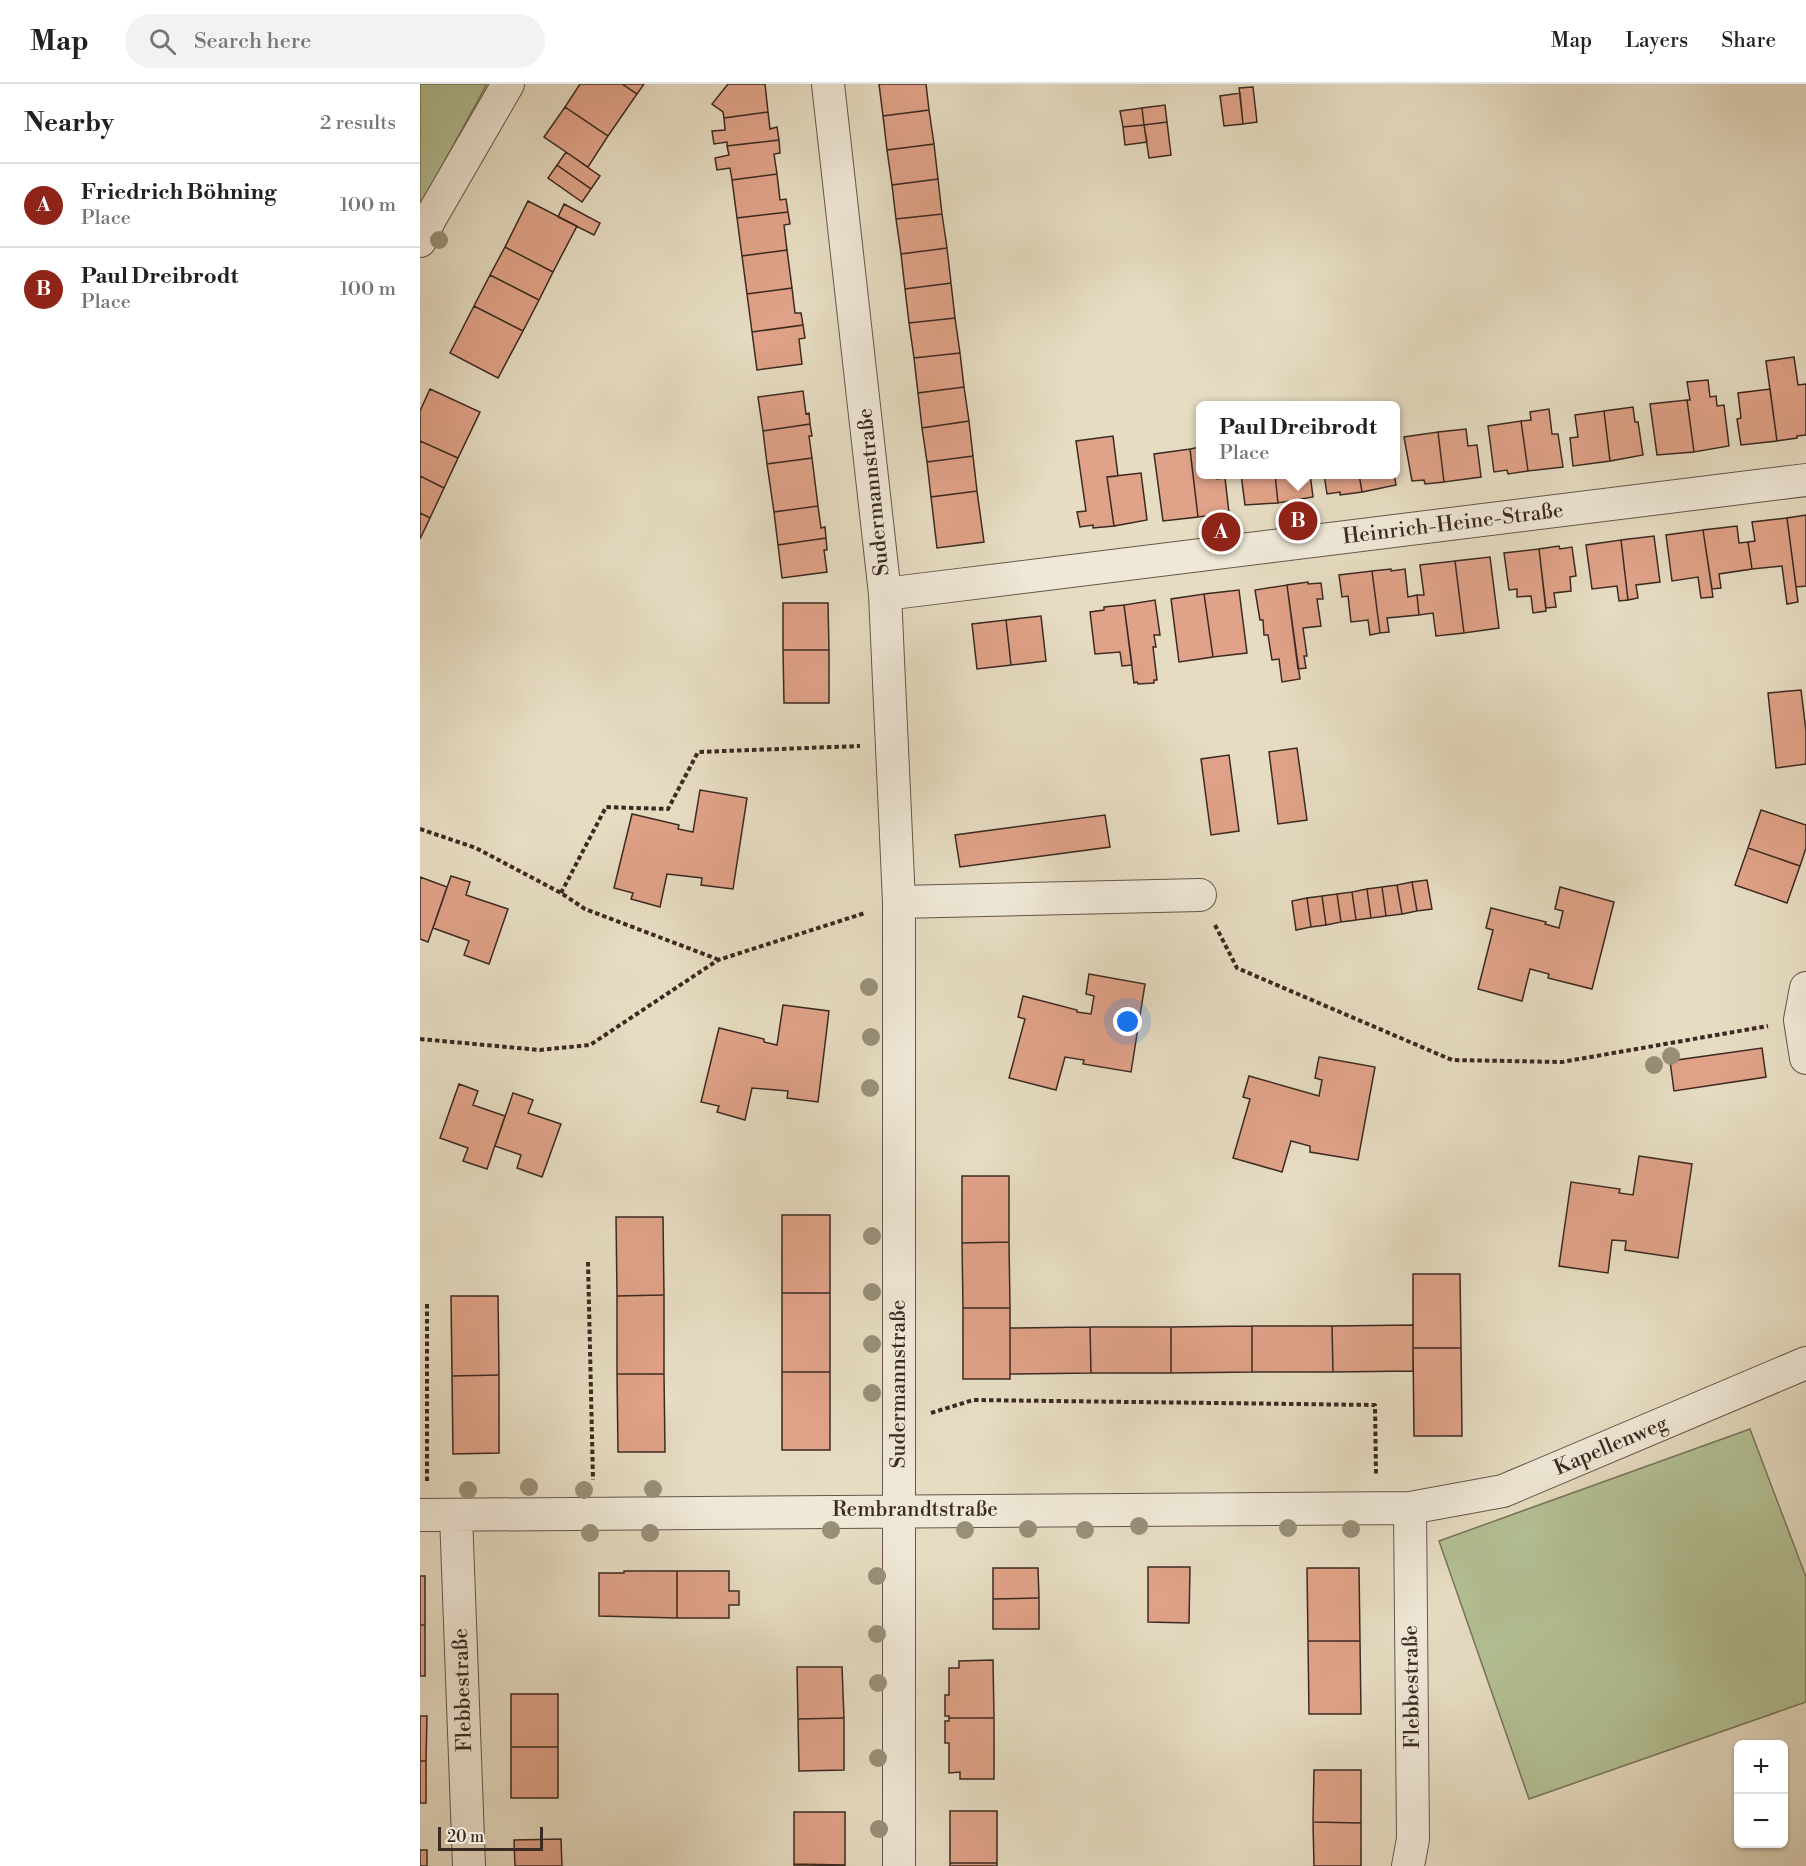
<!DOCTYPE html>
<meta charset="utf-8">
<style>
body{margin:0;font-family:"Libre Bodoni",serif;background:#f2f2f2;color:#202124}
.controls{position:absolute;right:18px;bottom:18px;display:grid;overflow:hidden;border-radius:9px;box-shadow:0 2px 4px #0004}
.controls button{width:54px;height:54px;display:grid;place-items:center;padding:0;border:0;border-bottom:2px solid #e0e0e0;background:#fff;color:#202124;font:30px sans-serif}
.scale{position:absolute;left:18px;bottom:15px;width:105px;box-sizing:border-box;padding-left:6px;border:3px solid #3b2a22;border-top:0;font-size:16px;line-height:21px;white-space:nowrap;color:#3b2a22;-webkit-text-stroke:4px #efe8d7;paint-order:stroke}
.you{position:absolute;left:708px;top:938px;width:21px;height:21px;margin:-15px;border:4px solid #fff;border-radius:50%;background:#1a73e8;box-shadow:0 0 0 9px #1a73e833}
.badge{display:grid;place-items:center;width:39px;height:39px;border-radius:50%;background:#8f2418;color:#fff;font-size:20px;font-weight:700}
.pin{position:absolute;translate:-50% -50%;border:3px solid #fff;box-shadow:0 2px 6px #0006}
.popup{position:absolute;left:776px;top:317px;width:204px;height:78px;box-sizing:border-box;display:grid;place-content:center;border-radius:9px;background:#fff;filter:drop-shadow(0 2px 4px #0005);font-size:20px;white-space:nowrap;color:#757577}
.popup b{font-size:22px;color:#202124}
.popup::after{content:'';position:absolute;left:50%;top:100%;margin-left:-12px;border:12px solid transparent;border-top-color:#fff}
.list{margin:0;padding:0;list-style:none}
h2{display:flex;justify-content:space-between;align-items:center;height:78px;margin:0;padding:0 24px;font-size:26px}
h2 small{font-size:20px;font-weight:400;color:#757577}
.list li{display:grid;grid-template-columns:39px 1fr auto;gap:18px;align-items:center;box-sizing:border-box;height:84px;padding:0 24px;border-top:2px solid #e0e0e0}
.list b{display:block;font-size:22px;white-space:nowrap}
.list p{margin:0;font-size:20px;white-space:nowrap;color:#757577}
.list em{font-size:20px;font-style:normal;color:#757577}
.icon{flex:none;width:33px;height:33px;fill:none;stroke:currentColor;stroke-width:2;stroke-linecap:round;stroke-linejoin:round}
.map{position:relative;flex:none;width:1386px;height:1782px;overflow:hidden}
header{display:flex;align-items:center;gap:36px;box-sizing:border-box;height:84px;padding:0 30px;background:#fff;border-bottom:2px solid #e0e0e0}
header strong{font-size:28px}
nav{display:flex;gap:33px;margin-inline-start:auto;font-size:21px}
.search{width:420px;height:54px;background:#f2f2f2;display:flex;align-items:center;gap:15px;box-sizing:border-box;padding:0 21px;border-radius:33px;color:#757577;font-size:22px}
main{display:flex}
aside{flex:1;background:#fff}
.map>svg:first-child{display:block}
.green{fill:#b3c094;stroke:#77755b;stroke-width:1.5}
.building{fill:#e0a288;stroke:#3b2a22;stroke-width:1.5}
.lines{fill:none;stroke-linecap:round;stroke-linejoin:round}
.minor-casing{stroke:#66564a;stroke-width:34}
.path{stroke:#3b2a22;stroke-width:4;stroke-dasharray:4.5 3;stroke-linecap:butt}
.minor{stroke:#efe8d7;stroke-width:32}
.tree{fill:#988f79}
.labels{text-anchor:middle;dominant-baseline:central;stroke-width:4.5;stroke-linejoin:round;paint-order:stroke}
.street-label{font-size:21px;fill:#3b2a22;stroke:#efe8d7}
</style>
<header>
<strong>Map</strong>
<div class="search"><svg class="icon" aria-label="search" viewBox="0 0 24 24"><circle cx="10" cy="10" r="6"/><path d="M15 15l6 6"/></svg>Search here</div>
<nav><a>Map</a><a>Layers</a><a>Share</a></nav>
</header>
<main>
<aside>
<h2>Nearby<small>2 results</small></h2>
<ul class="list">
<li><span class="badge">A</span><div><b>Friedrich Böhning</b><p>Place</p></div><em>100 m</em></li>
<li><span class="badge">B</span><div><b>Paul Dreibrodt</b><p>Place</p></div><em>100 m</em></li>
</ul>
</aside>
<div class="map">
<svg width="1386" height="1782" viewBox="0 0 1386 1782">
<rect width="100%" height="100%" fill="#e6dcc2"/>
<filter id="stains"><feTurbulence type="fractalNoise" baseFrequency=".00333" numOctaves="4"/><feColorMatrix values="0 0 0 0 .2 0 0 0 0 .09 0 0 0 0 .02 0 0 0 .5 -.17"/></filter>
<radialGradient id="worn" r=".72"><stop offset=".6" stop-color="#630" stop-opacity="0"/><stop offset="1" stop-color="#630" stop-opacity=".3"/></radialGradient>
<path class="green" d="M 0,0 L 67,0 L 0,122 Z
M 1330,1345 L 1386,1493 L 1386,1618 L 1109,1715 L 1019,1457 Z"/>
<path class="building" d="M 160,0 L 202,0 L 217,10 L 188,52 L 145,23 Z
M 202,0 L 224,0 L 217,10 Z
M 308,0 L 345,0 L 348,28 L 304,34 L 303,28 L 292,20 Z
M 459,0 L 506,0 L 509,26 L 463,32 Z
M 833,3 L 837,38 L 823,40 L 819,4 Z
M 820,9 L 823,40 L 804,42 L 800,12 Z
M 745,21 L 747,38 L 724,41 L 722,24 Z
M 145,23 L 188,52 L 168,83 L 124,53 Z
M 722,24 L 724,41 L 703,43 L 700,27 Z
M 509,26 L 514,60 L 467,66 L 463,32 Z
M 348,28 L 350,45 L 357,43 L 359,56 L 307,62 L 307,58 L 294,60 L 292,47 L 305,46 L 304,34 Z
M 747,38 L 751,71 L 729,74 L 724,41 Z
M 724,41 L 727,58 L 705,61 L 703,43 Z
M 359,56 L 360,69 L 354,70 L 357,90 L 312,96 L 310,84 L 297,86 L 295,74 L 309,71 L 307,62 Z
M 514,60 L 518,95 L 472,101 L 467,66 Z
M 146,68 L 180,92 L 171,105 L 137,81 Z
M 137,81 L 171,105 L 162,118 L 128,94 Z
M 357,90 L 360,116 L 366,115 L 368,128 L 317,134 L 312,96 Z
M 518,95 L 522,130 L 476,135 L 472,101 Z
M 108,117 L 157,142 L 133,188 L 85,163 Z
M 144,120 L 180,139 L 174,151 L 138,133 Z
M 368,128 L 370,140 L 364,141 L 367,166 L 322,172 L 317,134 Z
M 522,130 L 527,164 L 481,170 L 476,135 Z
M 85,163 L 133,188 L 119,216 L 70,191 Z
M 527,164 L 531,199 L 485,205 L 481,170 Z
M 367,166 L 372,204 L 327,210 L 322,172 Z
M 70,191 L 119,216 L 103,247 L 54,222 Z
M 531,199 L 535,234 L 489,239 L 485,205 Z
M 372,204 L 375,229 L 381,229 L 383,241 L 332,248 L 327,210 Z
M 54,222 L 103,247 L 78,294 L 30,269 Z
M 535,234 L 540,269 L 494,274 L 489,239 Z
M 383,241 L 385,254 L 379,255 L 382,280 L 337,286 L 332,248 Z
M 540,269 L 544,303 L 498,309 L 494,274 Z
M 1374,273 L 1378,301 L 1386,300 L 1386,351 L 1377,352 L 1377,354 L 1357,357 L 1346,277 Z
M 1288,296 L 1290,313 L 1296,312 L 1297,322 L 1304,321 L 1309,362 L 1274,368 L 1267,316 L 1270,316 L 1267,298 Z
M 544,303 L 549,337 L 502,344 L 498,309 Z
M 10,305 L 60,328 L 38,374 L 0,357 L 0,327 Z
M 1350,305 L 1357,357 L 1321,361 L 1317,335 L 1321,334 L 1318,309 Z
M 383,307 L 386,330 L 389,329 L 390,340 L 343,347 L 338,313 Z
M 1267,316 L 1274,368 L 1237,371 L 1230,320 Z
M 1213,323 L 1215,338 L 1218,338 L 1223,371 L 1190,377 L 1184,327 Z
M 1129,325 L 1132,350 L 1138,350 L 1143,383 L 1108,387 L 1101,337 L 1111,336 L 1110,328 Z
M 1184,327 L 1190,377 L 1153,382 L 1150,354 L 1158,353 L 1155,331 Z
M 549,337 L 553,372 L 507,378 L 502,344 Z
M 1101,337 L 1108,387 L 1088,390 L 1087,386 L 1074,388 L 1068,342 Z
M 390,340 L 392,352 L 389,352 L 392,374 L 347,380 L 343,347 Z
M 1046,345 L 1048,362 L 1057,361 L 1061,393 L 1024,398 L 1018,348 Z
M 1018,348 L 1024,398 L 1005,400 L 1004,396 L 992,397 L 984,353 Z
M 693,352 L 698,392 L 687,393 L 694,442 L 673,444 L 673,441 L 660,443 L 657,428 L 666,427 L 656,357 Z
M 0,357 L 38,374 L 24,404 L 0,392 Z
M 780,363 L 780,390 L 797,390 L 797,395 L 805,394 L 809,429 L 778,433 L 770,365 Z
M 770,365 L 778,433 L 743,437 L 734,370 Z
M 553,372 L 557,407 L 511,413 L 507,378 Z
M 392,374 L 398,422 L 354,428 L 347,380 Z
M 721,389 L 727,436 L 694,442 L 687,393 Z
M 821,390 L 855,390 L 858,419 L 825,421 Z
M 855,390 L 890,390 L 893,413 L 858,419 Z
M 904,390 L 939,390 L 942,408 L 920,411 L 920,408 L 907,410 Z
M 939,390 L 974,390 L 976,401 L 942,408 Z
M 0,392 L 24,404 L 10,434 L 0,429 Z
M 557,407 L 564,458 L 517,464 L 511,413 Z
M 398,422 L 401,444 L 405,443 L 406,454 L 358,461 L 354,428 Z
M 0,429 L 10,434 L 0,455 Z
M 1386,431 L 1386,502 L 1376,503 L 1367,434 Z
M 1367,434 L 1378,518 L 1367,520 L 1362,482 L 1332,485 L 1328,458 L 1335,457 L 1332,438 Z
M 1317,442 L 1319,459 L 1328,458 L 1332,485 L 1299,490 L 1301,504 L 1292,505 L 1283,446 Z
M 1283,446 L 1293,513 L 1281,514 L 1278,493 L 1252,497 L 1246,451 Z
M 1234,452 L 1240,498 L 1216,501 L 1218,514 L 1208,516 L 1201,456 Z
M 406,454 L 407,466 L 404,466 L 407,488 L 362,494 L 358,461 Z
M 1201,456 L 1208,516 L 1199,517 L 1197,502 L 1172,505 L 1166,461 Z
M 1139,462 L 1140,465 L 1152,463 L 1156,492 L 1150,493 L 1151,507 L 1134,509 L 1136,523 L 1126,524 L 1119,465 Z
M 1119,465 L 1126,527 L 1113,529 L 1111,512 L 1097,513 L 1097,505 L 1089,506 L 1084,469 Z
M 1070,473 L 1079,544 L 1044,549 L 1035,477 Z
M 1035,477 L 1044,549 L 1016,552 L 1013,529 L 999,531 L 997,511 L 1004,511 L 1000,481 Z
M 971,485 L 971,487 L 985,485 L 988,513 L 997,511 L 999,531 L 967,534 L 969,548 L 960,549 L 952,487 Z
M 952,487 L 960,549 L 950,551 L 948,536 L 931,538 L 928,512 L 922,513 L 919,491 Z
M 888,498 L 888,500 L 901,499 L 903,515 L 897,515 L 901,542 L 883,544 L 887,572 L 884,572 L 886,584 L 878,585 L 867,501 Z
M 867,501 L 880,595 L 862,598 L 859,575 L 852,576 L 848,551 L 844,551 L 843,536 L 840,536 L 835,506 Z
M 819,506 L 827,569 L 793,573 L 784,510 Z
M 784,510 L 793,573 L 759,578 L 751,515 Z
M 735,516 L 740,551 L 734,551 L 736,563 L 733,563 L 737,596 L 734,596 L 734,599 L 718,600 L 717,598 L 714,599 L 704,521 Z
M 363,519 L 408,519 L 409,566 L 363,566 Z
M 704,521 L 712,581 L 702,582 L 700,568 L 675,570 L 670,528 L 684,526 L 684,523 Z
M 621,532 L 626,577 L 591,581 L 586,536 Z
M 586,536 L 591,581 L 557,585 L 552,540 Z
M 363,566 L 409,566 L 409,619 L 364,619 Z
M 1381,606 L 1386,647 L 1386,680 L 1356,684 L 1348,609 Z
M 877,664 L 887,736 L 858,740 L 849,668 Z
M 809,671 L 819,747 L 791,751 L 781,675 Z
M 280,706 L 327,714 L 313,805 L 281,801 L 282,794 L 247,790 L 240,823 L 211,815 L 213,809 L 194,804 L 212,730 L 259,741 L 258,745 L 273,748 Z
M 1341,726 L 1386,741 L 1386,764 L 1380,782 L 1328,764 Z
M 685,731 L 690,763 L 540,783 L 535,751 Z
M 1328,764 L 1380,782 L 1367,819 L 1315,801 Z
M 31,792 L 50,798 L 46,811 L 88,825 L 69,880 L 44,871 L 49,857 L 13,844 Z
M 0,793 L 27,803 L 8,858 L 0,855 Z
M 1007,796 L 1012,825 L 997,827 L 992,798 Z
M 992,798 L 997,827 L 982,830 L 977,801 Z
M 977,801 L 982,830 L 966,832 L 962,803 Z
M 962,803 L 966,832 L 951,834 L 947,805 Z
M 1140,803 L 1194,818 L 1172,905 L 1128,894 L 1129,890 L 1110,885 L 1102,917 L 1058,905 L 1073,846 L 1066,844 L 1071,824 L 1126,838 L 1125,840 L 1139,844 L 1143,827 L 1135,825 Z
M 947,805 L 951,834 L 936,836 L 932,808 Z
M 932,808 L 936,836 L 921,838 L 917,810 Z
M 917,810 L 921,838 L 906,841 L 902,812 Z
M 902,812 L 906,841 L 891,843 L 887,814 Z
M 887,814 L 891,843 L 876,846 L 872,817 Z
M 669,890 L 725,900 L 711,988 L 663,980 L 664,976 L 645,973 L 636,1006 L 589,994 L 605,935 L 598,933 L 603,912 L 657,926 L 657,928 L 671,930 L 674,912 L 666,910 Z
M 363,921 L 409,927 L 398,1018 L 367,1014 L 368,1007 L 332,1004 L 325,1036 L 297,1028 L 299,1022 L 281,1018 L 299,944 L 344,955 L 344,958 L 357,961 Z
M 1342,964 L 1346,993 L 1254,1007 L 1250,977 Z
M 899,973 L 955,983 L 938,1076 L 890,1068 L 890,1062 L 871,1057 L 862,1088 L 813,1074 L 830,1015 L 823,1013 L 829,992 L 899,1012 L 902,996 L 895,994 Z
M 39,1000 L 58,1007 L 53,1021 L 85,1032 L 67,1085 L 43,1077 L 48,1064 L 20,1054 Z
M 93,1009 L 113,1016 L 108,1029 L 141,1040 L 122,1093 L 97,1084 L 101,1071 L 75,1062 Z
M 1219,1072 L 1272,1080 L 1258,1174 L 1205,1166 L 1206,1157 L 1192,1156 L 1188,1189 L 1139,1182 L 1151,1098 L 1200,1105 L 1199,1109 L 1213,1111 Z
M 542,1092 L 589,1092 L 589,1158 L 542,1159 Z
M 362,1131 L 410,1131 L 410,1209 L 362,1209 Z
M 196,1133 L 243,1133 L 244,1211 L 197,1212 Z
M 589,1158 L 590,1224 L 543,1224 L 542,1159 Z
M 993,1190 L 1040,1190 L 1041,1264 L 993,1264 Z
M 362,1209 L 410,1209 L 410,1288 L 362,1288 Z
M 244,1211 L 244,1290 L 197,1290 L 197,1212 Z
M 31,1212 L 78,1212 L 79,1291 L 32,1292 Z
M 543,1224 L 590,1224 L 590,1295 L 543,1295 Z
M 993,1241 L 993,1287 L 913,1288 L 912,1242 Z
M 832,1242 L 832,1288 L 751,1289 L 751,1243 Z
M 832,1242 L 912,1242 L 913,1288 L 832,1288 Z
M 670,1243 L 671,1289 L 590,1290 L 590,1244 Z
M 670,1243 L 751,1243 L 751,1289 L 671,1289 Z
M 993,1264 L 1041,1264 L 1042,1352 L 994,1352 Z
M 362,1288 L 410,1288 L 410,1366 L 362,1366 Z
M 197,1290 L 244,1290 L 245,1368 L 198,1368 Z
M 79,1291 L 79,1369 L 33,1370 L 32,1292 Z
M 728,1483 L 770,1483 L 769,1539 L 728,1538 Z
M 573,1484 L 618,1484 L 619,1514 L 573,1515 Z
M 887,1484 L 939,1484 L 940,1557 L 888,1557 Z
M 204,1487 L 257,1487 L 257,1534 L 179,1532 L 179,1489 L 204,1489 Z
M 257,1487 L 309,1487 L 309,1507 L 319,1507 L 319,1521 L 309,1521 L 309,1534 L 257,1534 Z
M 0,1492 L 5,1492 L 5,1541 L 0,1541 Z
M 619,1514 L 619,1545 L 573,1545 L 573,1515 Z
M 0,1541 L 5,1541 L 5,1592 L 0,1592 Z
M 888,1557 L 940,1557 L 941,1630 L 889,1630 Z
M 573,1576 L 574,1634 L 529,1634 L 529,1632 L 525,1632 L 525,1611 L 529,1611 L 529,1584 L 539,1584 L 539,1577 Z
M 377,1583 L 422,1583 L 424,1634 L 378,1635 Z
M 91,1610 L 138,1610 L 138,1663 L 91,1663 Z
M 0,1632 L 7,1632 L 6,1677 L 0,1677 Z
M 424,1634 L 424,1686 L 379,1687 L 378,1635 Z
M 529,1634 L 574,1634 L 574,1695 L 540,1695 L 540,1688 L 529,1689 L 529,1659 L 525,1659 L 525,1637 L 529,1637 Z
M 91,1663 L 138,1663 L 138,1714 L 91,1714 Z
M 0,1677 L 6,1677 L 6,1719 L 0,1719 Z
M 894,1686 L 941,1686 L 941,1739 L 893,1738 Z
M 530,1727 L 577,1727 L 577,1779 L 530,1779 Z
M 374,1728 L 425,1728 L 425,1781 L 374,1780 Z
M 893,1738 L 941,1739 L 941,1782 L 894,1782 Z
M 141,1755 L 142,1782 L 95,1782 L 94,1756 Z
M 0,1766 L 7,1766 L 7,1782 L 0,1782 Z
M 530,1779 L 577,1779 L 577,1782 L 530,1782 Z
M 374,1780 L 425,1781 L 425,1782 L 374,1782 Z"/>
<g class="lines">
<g class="minor-casing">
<path id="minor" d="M 408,0 L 465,510 L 479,818 L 479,1782
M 0,157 L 10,135 L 88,0
M 465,510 L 1386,396
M 479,818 L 780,811
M 1386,904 L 1380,936 L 1386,974
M 0,1431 L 990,1424 L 1083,1407 L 1386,1279
M 36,1431 L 49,1782
M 988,1782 L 993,1755 L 990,1424"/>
</g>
<path class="path" d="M 0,745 L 56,764 L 141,809 L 165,825 L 297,875
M 141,809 L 186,723 L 248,725 L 278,668 L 440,662
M 795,841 L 817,884 L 1032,976 L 1142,978 L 1348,942
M 0,955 L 120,966 L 170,961 L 298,876 L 445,829
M 168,1178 L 173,1396
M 511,1329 L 553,1316 L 955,1321 L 956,1390
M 7,1397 L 7,1218"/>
<use href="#minor" class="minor"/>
</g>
<g class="tree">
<circle cx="19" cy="156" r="9"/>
<circle cx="449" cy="903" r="9"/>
<circle cx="451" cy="953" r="9"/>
<circle cx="1251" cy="972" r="9"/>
<circle cx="1234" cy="981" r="9"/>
<circle cx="450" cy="1004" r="9"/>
<circle cx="452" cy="1152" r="9"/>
<circle cx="452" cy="1208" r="9"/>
<circle cx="452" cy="1260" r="9"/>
<circle cx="452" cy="1309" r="9"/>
<circle cx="109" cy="1403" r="9"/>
<circle cx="233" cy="1405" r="9"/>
<circle cx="48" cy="1406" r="9"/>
<circle cx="164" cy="1406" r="9"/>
<circle cx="719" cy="1442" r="9"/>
<circle cx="868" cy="1444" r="9"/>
<circle cx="608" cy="1445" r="9"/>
<circle cx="931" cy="1445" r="9"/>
<circle cx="411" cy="1446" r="9"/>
<circle cx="545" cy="1446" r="9"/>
<circle cx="665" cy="1446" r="9"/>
<circle cx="170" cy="1449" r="9"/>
<circle cx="230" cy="1449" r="9"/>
<circle cx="457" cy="1492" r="9"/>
<circle cx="457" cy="1550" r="9"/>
<circle cx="458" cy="1599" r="9"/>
<circle cx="458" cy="1674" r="9"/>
<circle cx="459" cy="1745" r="9"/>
</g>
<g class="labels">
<g class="street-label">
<text transform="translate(454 408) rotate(-96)">Sudermannstraße</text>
<text transform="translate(1033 440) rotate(-7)">Heinrich-Heine-Straße</text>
<text transform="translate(479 1300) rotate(-90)">Sudermannstraße</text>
<text transform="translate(1191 1362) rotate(-23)">Kapellenweg</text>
<text x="495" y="1426">Rembrandtstraße</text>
<text transform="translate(992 1603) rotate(-91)">Flebbestraße</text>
<text transform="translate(43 1606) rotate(-92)">Flebbestraße</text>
</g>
</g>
<rect width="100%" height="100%" filter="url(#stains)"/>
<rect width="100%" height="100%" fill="url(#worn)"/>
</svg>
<div class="controls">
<button>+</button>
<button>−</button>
</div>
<div class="scale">20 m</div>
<div class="you"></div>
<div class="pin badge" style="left:801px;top:448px">A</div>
<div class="pin badge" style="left:878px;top:437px">B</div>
<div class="popup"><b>Paul Dreibrodt</b>Place</div>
</div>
</main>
